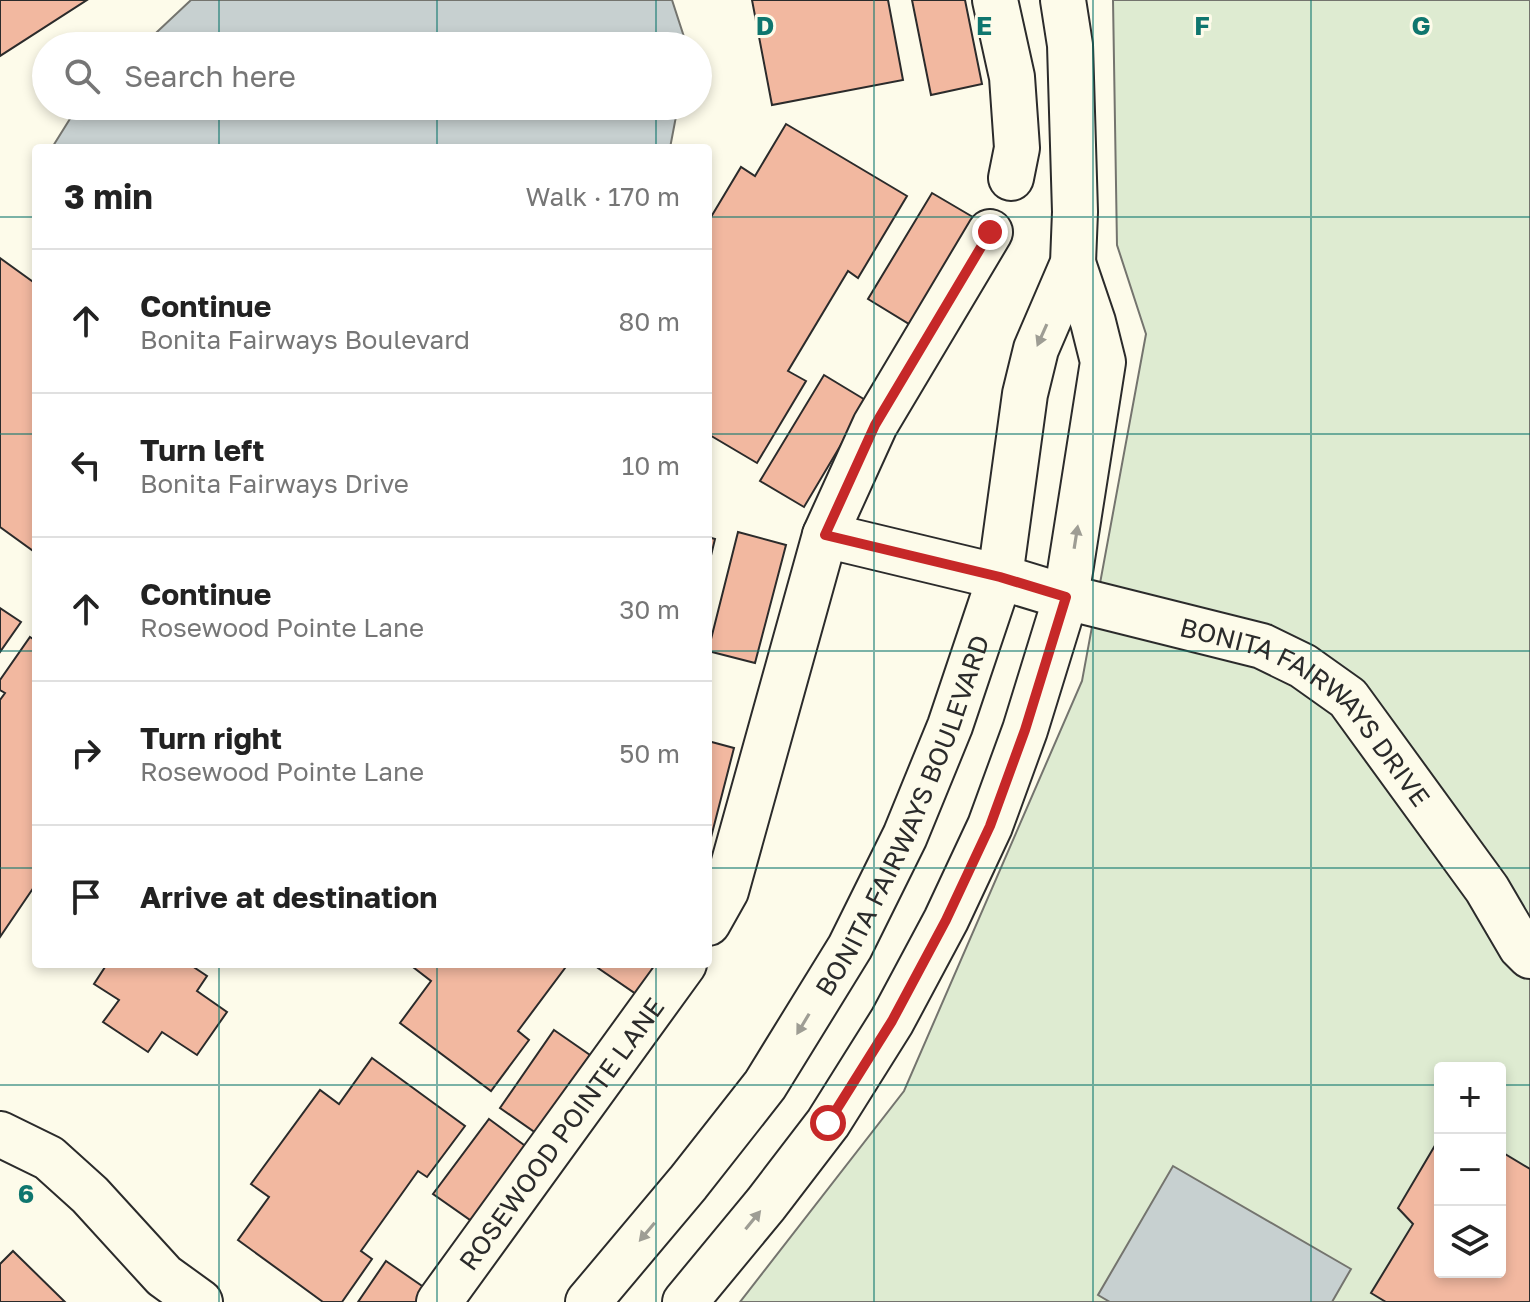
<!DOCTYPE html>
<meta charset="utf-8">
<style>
body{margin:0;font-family:"Golos Text",sans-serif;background:#f6f6f6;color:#222}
.controls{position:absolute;right:24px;bottom:24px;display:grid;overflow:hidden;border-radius:8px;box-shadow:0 4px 12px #0003}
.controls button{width:72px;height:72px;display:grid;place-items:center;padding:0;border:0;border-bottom:2px solid #e0e0e0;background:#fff;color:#222;font:40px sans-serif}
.stop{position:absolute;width:24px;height:24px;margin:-18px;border:6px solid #c62828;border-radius:50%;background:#fff}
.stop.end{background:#c62828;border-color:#fff;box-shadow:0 2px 8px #0008}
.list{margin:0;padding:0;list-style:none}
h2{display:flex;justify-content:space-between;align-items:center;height:104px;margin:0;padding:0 32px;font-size:34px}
h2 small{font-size:26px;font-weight:400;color:#767676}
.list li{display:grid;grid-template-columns:52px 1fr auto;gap:24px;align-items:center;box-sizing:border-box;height:144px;padding:0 32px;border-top:2px solid #e0e0e0}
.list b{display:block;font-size:30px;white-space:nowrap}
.list p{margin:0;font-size:26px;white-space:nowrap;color:#767676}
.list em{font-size:26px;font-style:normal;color:#767676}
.icon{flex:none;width:44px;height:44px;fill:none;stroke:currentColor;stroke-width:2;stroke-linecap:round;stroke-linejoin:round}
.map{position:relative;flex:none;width:1530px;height:1302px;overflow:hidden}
.search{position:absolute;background:#fff;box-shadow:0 4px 12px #0003;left:32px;top:32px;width:680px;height:88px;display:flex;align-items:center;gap:20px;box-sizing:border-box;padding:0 28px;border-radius:44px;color:#767676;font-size:30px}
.panel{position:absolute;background:#fff;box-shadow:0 4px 12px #0003;left:32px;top:144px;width:680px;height:824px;border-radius:8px}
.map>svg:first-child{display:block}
.green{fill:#deebd1;stroke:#74746e;stroke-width:2;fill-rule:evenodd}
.water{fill:#c7d0d0;stroke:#74746e;stroke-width:2}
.building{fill:#f2b8a0;stroke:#2b2b2b;stroke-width:2}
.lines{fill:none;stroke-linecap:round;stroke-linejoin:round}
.minor-casing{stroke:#2b2b2b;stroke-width:48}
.minor{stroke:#fdfbea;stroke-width:44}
.oneway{fill:#9e9d94}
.route{stroke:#c62828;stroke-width:10}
.grid{fill:none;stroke:#0f766e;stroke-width:2;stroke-opacity:0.55}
.labels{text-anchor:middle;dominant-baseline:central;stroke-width:6;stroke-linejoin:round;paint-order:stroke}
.street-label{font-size:26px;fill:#2b2b2b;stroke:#fdfbea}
.grid-label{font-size:26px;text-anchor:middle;font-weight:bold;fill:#0f766e;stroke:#fdfbea;stroke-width:6;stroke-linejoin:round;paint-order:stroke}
</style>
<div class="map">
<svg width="1530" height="1302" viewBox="0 0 1530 1302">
<rect width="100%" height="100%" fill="#fdfbea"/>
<path class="green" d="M 1113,0 L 1530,0 L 1530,1302 L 740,1302 L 904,1091 L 1082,681 L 1146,334 L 1117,245 ZM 1440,1068 L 1500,1068 L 1500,1272 L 1440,1272 Z"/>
<path class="water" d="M 191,0 L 672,0 L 687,46 L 142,46 Z
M 78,106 L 678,106 L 670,148 L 54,148 L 53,146 Z
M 1173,1166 L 1351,1269 L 1332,1302 L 1110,1302 L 1098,1295 Z"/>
<path class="building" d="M 0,0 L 87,0 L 0,56 Z
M 752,0 L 888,0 L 903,80 L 772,105 Z
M 912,0 L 965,0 L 982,84 L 931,95 Z
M 786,124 L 907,196 L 858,278 L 848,271 L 788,371 L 806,381 L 757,463 L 708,434 L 708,222 L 741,167 L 755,176 Z
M 932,193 L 978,220 L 914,327 L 868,299 Z
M 0,258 L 36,284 L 36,553 L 0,527 Z
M 824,375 L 867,401 L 804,507 L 760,481 Z
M 738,532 L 786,545 L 755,663 L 708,651 Z
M 708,537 L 715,539 L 708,568 Z
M 0,608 L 21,622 L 0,652 Z
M 30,637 L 36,641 L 36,884 L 0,937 L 0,700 L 5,693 L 0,690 L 0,680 Z
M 708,741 L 734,748 L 708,849 Z
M 107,964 L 189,964 L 207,976 L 197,991 L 227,1012 L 197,1055 L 162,1032 L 148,1052 L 103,1022 L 119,1000 L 94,984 Z
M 409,964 L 568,964 L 518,1031 L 529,1040 L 491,1091 L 400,1023 L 431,981 Z
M 601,964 L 662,964 L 639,996 L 598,968 Z
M 554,1030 L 590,1055 L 536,1133 L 500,1108 Z
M 372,1058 L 465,1126 L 427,1177 L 418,1171 L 361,1251 L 372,1259 L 342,1302 L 323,1302 L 238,1240 L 269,1197 L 251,1184 L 320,1090 L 339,1104 Z
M 489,1119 L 528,1148 L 473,1222 L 433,1194 Z
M 1440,1137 L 1440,1272 L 1500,1272 L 1500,1151 L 1530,1169 L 1530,1302 L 1386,1302 L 1371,1293 L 1413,1224 L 1398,1208 Z
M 13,1251 L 65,1302 L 0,1302 L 0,1264 Z
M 386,1261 L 425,1288 L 416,1302 L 358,1302 Z"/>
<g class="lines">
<g class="minor-casing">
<g id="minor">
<path d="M 995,0 L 1012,77 L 1017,148 L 1011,178"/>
<path id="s1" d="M 990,232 L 875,425 L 825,535 L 1000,577 L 1066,597 L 1262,646 L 1303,666 L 1348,698 L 1487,889 L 1521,947 L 1530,956"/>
<path d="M 708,923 L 726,891 L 825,535"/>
<path d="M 0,1134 L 49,1158 L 90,1195 L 164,1276 L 200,1302"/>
<path id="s2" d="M 439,1302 L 684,964"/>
<path id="s3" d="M 588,1302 L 688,1183 L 765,1085 L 850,947 L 905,836 L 950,726 L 1000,577 L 1025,394 L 1036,349 L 1073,263 L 1075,212 L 1070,45 L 1063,0"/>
<path d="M 685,1302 L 766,1204 L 828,1123 L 892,1021 L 946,920 L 990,826 L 1025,730 L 1066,597 L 1103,362 L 1093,322 L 1073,263"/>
</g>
</g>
<use href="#minor" class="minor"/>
</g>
<defs><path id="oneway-solid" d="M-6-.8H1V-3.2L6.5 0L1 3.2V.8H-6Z" transform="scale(2)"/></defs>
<g class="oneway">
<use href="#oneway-solid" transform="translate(1042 335) rotate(114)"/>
<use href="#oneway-solid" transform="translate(1076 537) rotate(-81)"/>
<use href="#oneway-solid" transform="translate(803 1024) rotate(121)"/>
<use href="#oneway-solid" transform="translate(753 1220) rotate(-51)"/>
<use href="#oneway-solid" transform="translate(647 1232) rotate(130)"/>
</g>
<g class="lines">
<path class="route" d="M 828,1123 L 892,1021 L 946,920 L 990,826 L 1025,730 L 1066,597 L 1000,577 L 825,535 L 875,425 L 990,232"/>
</g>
<path class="grid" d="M 219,0 L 219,46M 437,0 L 437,46M 656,0 L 656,46M 874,0 L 874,1302M 1093,0 L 1093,1302M 1311,0 L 1311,1302M 219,106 L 219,148M 437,106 L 437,148M 656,106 L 656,148M 0,217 L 36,217M 708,217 L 1530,217M 0,434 L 36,434M 708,434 L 1530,434M 0,651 L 36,651M 708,651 L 1530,651M 0,868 L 36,868M 708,868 L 1530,868M 219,964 L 219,1302M 437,964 L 437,1302M 656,964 L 656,1302M 0,1085 L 1440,1085M 1500,1085 L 1530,1085"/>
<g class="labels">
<g class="street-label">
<text stroke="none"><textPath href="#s1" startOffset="870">BONITA FAIRWAYS DRIVE</textPath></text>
<text stroke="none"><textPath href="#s3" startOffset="584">BONITA FAIRWAYS BOULEVARD</textPath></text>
<text stroke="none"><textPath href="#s2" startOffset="208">ROSEWOOD POINTE LANE</textPath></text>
</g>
</g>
<g class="grid-label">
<text x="765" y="35">D</text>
<text x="984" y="35">E</text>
<text x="1202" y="35">F</text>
<text x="1421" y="35">G</text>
<text x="26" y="1203">6</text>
</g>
</svg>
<div class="controls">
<button>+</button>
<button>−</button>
<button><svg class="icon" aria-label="layers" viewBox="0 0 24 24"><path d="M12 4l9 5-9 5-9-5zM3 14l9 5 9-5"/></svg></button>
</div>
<div class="stop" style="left:828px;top:1123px"></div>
<div class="stop end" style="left:990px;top:232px"></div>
<div class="search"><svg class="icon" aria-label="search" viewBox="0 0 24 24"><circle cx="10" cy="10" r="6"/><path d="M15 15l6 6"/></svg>Search here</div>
<section class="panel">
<h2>3 min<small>Walk · 170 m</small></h2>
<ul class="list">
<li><svg class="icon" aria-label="ahead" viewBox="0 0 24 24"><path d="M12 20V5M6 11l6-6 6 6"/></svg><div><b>Continue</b><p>Bonita Fairways Boulevard</p></div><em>80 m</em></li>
<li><svg class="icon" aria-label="left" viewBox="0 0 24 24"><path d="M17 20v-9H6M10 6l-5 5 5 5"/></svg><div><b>Turn left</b><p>Bonita Fairways Drive</p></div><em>10 m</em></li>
<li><svg class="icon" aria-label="ahead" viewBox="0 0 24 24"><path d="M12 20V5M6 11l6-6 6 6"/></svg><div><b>Continue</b><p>Rosewood Pointe Lane</p></div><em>30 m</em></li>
<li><svg class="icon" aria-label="right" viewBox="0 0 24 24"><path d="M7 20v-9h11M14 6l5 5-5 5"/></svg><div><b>Turn right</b><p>Rosewood Pointe Lane</p></div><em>50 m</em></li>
<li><svg class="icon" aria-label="arrive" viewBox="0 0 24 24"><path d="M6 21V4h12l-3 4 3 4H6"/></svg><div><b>Arrive at destination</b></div></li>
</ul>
</section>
</div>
